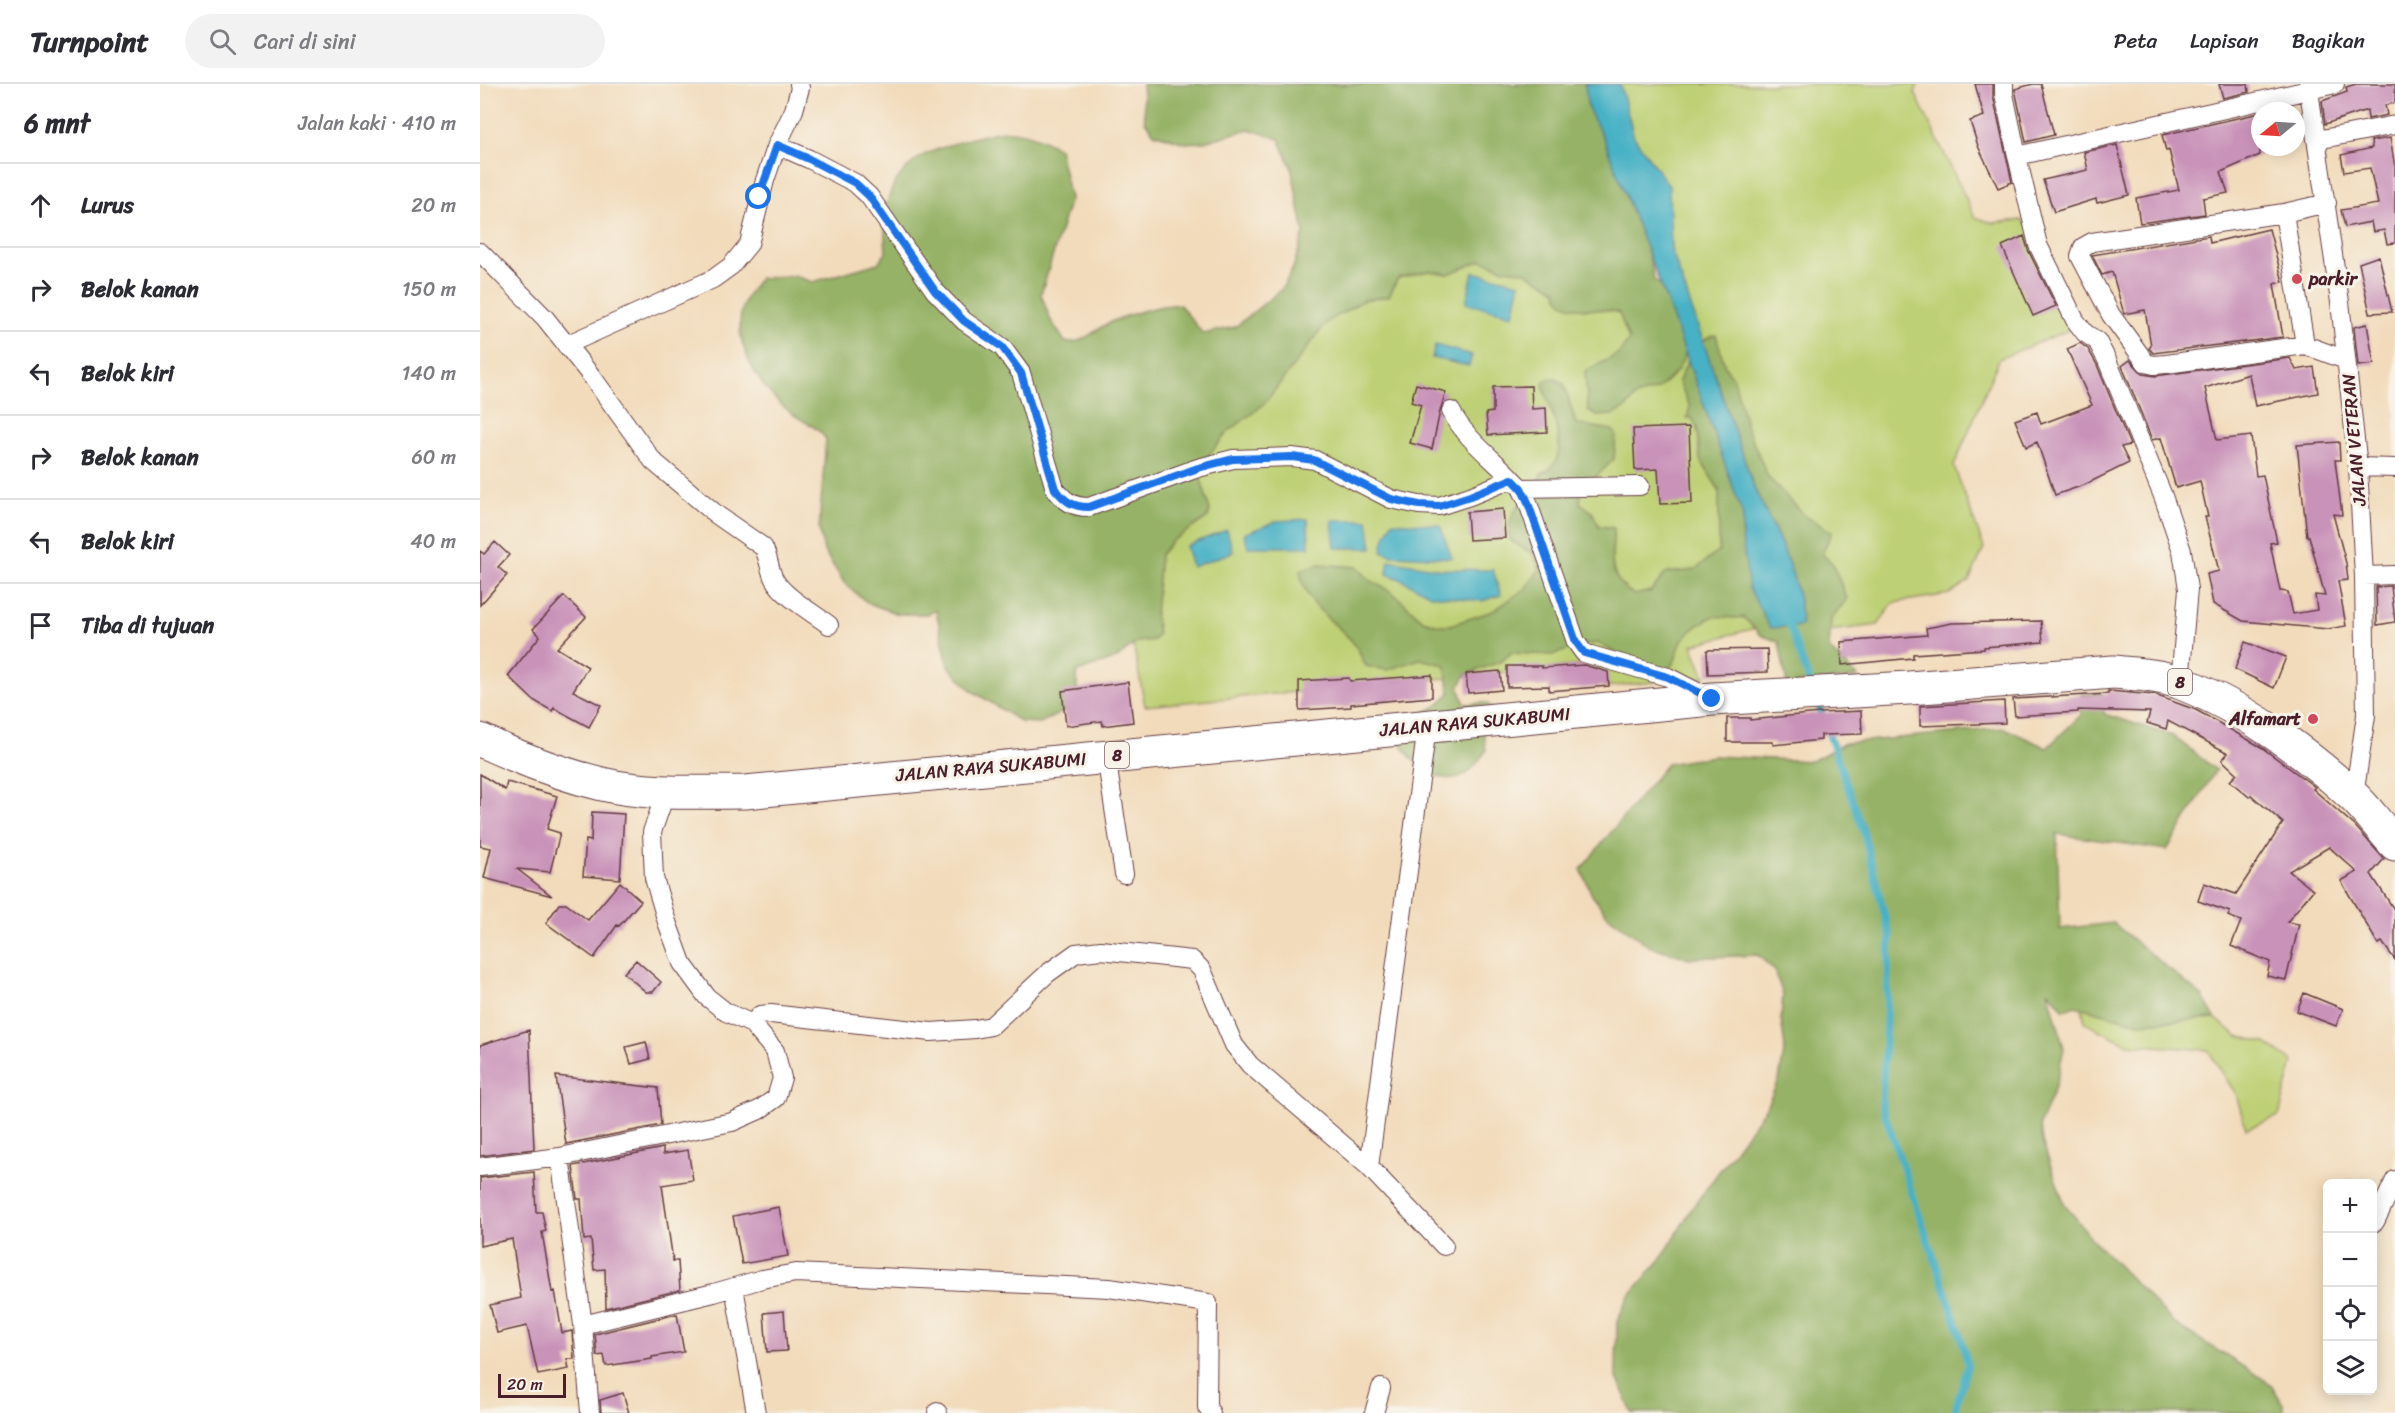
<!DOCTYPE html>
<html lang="id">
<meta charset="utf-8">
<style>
body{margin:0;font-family:Sriracha,sans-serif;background:#f2f2f3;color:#2b2b33}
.controls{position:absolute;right:18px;bottom:18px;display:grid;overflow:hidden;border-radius:9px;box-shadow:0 3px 15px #0003}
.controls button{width:54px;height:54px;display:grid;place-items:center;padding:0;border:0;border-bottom:2px solid #e1e1e2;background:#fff;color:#2b2b33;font:30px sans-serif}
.compass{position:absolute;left:1771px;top:18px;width:54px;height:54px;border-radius:50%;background:#fff;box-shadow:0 3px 15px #0003;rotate:252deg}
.scale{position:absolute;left:18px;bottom:15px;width:68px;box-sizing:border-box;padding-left:6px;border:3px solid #4a1f2b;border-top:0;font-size:16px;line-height:21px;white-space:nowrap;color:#4a1f2b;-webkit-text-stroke:4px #f7f3e8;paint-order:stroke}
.stop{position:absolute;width:18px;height:18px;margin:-14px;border:4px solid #1a73e8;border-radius:50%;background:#fff}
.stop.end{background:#1a73e8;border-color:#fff;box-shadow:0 2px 6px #0008}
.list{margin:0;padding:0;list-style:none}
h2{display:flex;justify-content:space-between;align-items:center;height:78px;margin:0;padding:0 24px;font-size:26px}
h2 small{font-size:20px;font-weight:400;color:#7c7c81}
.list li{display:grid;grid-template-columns:39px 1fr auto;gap:18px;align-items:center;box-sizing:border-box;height:84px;padding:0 24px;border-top:2px solid #e1e1e2}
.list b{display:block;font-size:22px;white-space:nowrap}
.list em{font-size:20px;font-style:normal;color:#7c7c81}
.icon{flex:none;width:33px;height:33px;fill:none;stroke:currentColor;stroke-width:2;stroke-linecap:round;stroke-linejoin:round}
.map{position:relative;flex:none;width:1915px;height:1329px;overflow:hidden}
header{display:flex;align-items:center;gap:36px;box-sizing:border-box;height:84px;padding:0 30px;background:#fff;border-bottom:2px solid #e1e1e2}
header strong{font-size:28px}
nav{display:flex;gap:33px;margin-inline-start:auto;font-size:21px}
.search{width:420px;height:54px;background:#f2f2f3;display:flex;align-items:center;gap:15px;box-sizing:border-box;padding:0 21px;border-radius:33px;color:#7c7c81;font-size:22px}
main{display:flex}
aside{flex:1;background:#fff}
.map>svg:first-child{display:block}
.green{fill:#bed074;stroke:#847850;stroke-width:1.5}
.forest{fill:#96b266;stroke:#706848;stroke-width:1.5}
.water{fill:#47b1c5;stroke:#486878;stroke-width:1.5}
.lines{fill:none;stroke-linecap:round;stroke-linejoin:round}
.stream{stroke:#47b1c5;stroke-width:7}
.building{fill:#c993b9}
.street-casing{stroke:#633b41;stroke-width:20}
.highway-casing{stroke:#633b41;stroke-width:35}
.street{stroke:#fff;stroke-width:18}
.highway{stroke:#fff;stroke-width:33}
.route{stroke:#1a73e8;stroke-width:8}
.poi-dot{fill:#d1495b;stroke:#f7f3e8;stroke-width:2}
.labels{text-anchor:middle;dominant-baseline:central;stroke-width:6;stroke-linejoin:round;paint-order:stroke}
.shield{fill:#f7f3e8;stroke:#7e5f64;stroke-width:1.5}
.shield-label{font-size:16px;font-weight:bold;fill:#4a1f2b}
.poi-label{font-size:18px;font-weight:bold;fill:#4a1f2b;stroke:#f7f3e8;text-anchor:start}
.street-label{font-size:18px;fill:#4a1f2b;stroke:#f7f3e8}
</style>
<header>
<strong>Turnpoint</strong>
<div class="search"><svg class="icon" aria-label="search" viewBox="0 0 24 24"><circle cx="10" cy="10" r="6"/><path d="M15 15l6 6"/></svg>Cari di sini</div>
<nav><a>Peta</a><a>Lapisan</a><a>Bagikan</a></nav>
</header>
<main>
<aside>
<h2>6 mnt<small>Jalan kaki · 410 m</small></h2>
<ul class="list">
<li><svg class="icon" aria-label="ahead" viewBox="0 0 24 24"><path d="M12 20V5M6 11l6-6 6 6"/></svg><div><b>Lurus</b></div><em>20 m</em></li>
<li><svg class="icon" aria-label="right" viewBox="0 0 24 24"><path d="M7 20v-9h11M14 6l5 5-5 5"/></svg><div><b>Belok kanan</b></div><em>150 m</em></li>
<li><svg class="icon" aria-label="left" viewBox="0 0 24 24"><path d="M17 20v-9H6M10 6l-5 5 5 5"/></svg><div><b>Belok kiri</b></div><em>140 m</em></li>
<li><svg class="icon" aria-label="right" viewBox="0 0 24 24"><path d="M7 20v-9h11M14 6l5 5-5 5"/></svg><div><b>Belok kanan</b></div><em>60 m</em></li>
<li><svg class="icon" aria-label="left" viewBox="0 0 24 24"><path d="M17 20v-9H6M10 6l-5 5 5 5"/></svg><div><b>Belok kiri</b></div><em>40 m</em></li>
<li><svg class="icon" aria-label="arrive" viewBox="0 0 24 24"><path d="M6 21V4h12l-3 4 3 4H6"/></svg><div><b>Tiba di tujuan</b></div></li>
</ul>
</aside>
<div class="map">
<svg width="1915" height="1329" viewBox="0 0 1915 1329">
<rect width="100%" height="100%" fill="#f7f3e8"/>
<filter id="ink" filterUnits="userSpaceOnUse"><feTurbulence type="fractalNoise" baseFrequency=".0167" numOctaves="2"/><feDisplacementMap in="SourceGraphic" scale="12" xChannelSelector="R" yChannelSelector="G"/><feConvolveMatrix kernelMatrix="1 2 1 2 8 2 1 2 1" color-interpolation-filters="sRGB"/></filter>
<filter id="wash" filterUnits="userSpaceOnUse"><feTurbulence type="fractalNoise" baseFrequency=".008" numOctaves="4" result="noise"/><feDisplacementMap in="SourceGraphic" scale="24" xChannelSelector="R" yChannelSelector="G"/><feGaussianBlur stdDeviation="1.35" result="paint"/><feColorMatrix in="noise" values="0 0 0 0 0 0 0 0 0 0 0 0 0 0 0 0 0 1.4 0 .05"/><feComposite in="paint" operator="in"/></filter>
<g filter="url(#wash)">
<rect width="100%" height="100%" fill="#f2dbbb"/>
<path class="green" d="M 1138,0 L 1438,0 L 1435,9 L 1495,133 L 1512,139 L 1542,136 L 1552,146 L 1591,245 L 1519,275 L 1474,382 L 1504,464 L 1489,497 L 1469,510 L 1413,519 L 1398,541 L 1340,548 L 1273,407 L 1152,53 Z
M 1043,161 L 1181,246 L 1208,274 L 1294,539 L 1212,561 L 1225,593 L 1125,603 L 1105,581 L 665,622 L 648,533 L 717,366 L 861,200 Z
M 1593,873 L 1694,902 L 1758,952 L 1786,959 L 1813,978 L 1799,1032 L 1766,1045 L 1756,1010 L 1728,966 L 1648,960 L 1605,939 Z"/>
<path class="forest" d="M 662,0 L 1107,0 L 1165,151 L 1174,196 L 1194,210 L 1211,258 L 1197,287 L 1178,305 L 1156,312 L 1145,325 L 1132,331 L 1117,332 L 1108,327 L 1105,287 L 1139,270 L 1149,256 L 1139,229 C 1123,221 1078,233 1077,206 L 1043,187 L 1024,185 L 1002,176 L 968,190 L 949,187 L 918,194 L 909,212 L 884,216 L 847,238 L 784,320 L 748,348 L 725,375 L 720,392 L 730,426 L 728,433 L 691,458 L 680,471 L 675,531 L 678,550 L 674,556 L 657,558 L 637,574 L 597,588 L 597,621 L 560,639 L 541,638 L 491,606 L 468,582 L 456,526 L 449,530 L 418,530 L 388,519 L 365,500 L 344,467 L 339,445 L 346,355 C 338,342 322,338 310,328 C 278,303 247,255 266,214 C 270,207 275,201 280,194 L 315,192 L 333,198 L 398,179 L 406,169 C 405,149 402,129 410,110 C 415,95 426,83 439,74 C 452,65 511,47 527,47 C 546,47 564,55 579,65 L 590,115 L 561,210 L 570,235 L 585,258 C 603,260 612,248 627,240 C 642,232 684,219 700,221 L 723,250 L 755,243 L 802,205 L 813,184 L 824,149 L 811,82 L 799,55 L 769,45 L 724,58 L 705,59 L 674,49 L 665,37 Z
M 1236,251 L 1245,283 L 1254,295 L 1266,341 L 1288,393 L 1325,432 L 1352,448 L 1342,470 L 1352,479 L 1367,515 L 1351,535 L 1349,565 L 1378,593 L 1307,601 L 1299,558 L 1281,551 L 1263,533 C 1251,537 1242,529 1230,534 C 1222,538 1204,551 1201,559 C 1195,573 1198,577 1185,588 L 1153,579 L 1118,559 L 1101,561 L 1073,571 L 1031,569 L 1022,577 L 986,590 L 979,604 L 985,620 L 1006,619 L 1012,624 L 1003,642 L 1006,667 C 1001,673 996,681 991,686 C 963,710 927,678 917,651 L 929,637 L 958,621 L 970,609 L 965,581 L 940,575 L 907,586 L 886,582 C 882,574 878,564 872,557 C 851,534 823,520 820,486 L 838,480 L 877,483 L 891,497 L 912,508 L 943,536 L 958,541 L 970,541 L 1013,527 L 1045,505 L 1060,485 L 1053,470 L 1030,456 C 1023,420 1054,418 1061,390 C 1096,376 1070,327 1063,301 L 1065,296 L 1076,295 L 1084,300 L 1096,340 L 1132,346 L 1136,350 L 1134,375 L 1101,407 L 1100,419 L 1112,428 L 1119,442 L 1134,444 C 1132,473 1126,494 1154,511 L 1171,507 L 1186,489 L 1214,486 L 1239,467 L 1239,406 L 1220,375 L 1217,344 L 1212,334 L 1207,334 L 1210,323 L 1199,297 C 1206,279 1215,255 1236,251 Z
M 1622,609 L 1624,630 L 1693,652 L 1736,686 L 1687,766 L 1577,750 L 1580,845 L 1633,839 L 1723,913 L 1735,934 L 1659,939 L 1595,922 L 1584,926 L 1568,906 L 1584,964 L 1576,1000 L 1560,1040 L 1562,1058 L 1584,1119 L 1612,1155 L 1695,1240 L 1791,1300 L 1803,1320 L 1803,1329 L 1152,1329 L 1136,1291 L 1137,1237 L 1149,1212 L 1182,1174 L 1213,1123 L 1285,1025 L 1299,996 L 1305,963 L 1301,935 L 1303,911 L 1295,887 L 1278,871 L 1209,874 L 1169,862 L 1128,832 L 1112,811 L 1101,785 L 1187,680 L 1234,672 L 1332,677 L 1365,659 L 1524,644 L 1567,664 L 1601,631 L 1601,610 Z"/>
<path class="water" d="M 1105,0 L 1140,0 L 1154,53 L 1189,102 L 1191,165 L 1275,406 C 1295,445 1322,497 1321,542 L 1290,544 L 1269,504 L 1262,454 L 1263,431 L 1186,215 L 1123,53 L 1108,24 Z
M 993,188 L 1040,199 L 1033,231 L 986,219 Z
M 955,261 L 992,271 L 989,282 L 952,274 Z
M 828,435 L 829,463 L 768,463 L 764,450 L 797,437 Z
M 852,436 L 888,436 L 892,464 L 855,464 Z
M 912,438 L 960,441 L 972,474 L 912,471 L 902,467 L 904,456 Z
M 747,446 L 753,468 L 712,483 L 706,462 Z
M 909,476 L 959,485 L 1013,486 L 1021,511 L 1002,517 L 951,511 L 920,495 L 907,490 Z"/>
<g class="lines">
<path class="stream" d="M 1307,536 L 1331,601
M 1337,617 L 1383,746 L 1410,852 L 1402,1022 L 1479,1247 L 1488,1280 L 1474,1329"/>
</g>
<g id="blocks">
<path class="building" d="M 1495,0 L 1513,0 L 1513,12 L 1532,98 L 1518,104 L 1498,62 L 1490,37 L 1504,32 Z
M 1553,0 L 1561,0 L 1574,51 L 1546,58 L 1535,5 Z
M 1739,0 L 1768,0 L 1769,8 L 1743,14 Z
M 1876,0 L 1915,0 L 1915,19 L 1905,21 L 1907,31 L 1888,35 L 1887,26 L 1845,40 L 1842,17 L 1867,8 L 1866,3 Z
M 1780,29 L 1780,71 L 1741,88 L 1748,109 L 1723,114 L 1725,130 L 1660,139 L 1656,114 L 1699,106 L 1689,66 L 1686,67 L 1682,51 Z
M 1910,54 L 1915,83 L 1915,159 L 1907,160 L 1904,146 L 1893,148 L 1891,138 L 1865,143 L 1861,126 L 1898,120 L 1890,84 L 1864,88 L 1861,71 L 1892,64 L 1891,57 Z
M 1637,61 L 1649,111 L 1617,119 L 1616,115 L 1574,128 L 1563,96 L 1608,86 L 1604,68 Z
M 1789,145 L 1803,198 L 1794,200 L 1803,253 L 1673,269 L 1669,264 L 1671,262 L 1665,226 L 1644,230 L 1632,188 L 1622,191 L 1612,171 L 1729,152 L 1730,159 Z
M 1544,152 L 1548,166 L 1576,222 L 1553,232 L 1522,162 Z
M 1899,172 L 1912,228 L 1890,229 L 1879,179 Z
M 1887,240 L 1894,280 L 1878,282 L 1874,243 Z
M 1600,259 L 1608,265 L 1617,281 L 1650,361 L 1641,363 L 1649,379 L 1604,401 L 1575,411 L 1557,358 L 1546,363 L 1535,336 L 1557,328 L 1561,340 L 1612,321 L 1587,265 Z
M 1810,274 L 1816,286 L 1834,283 L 1838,309 L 1775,322 L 1769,290 L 1725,304 L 1737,356 L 1771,352 L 1776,392 L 1783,391 L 1797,458 L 1790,459 L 1800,507 L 1808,508 L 1813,530 L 1837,526 L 1835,511 L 1845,512 L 1829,452 L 1827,452 L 1817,361 L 1859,358 L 1860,376 L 1855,376 L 1862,431 L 1853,430 L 1866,479 L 1868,496 L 1858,497 L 1866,542 L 1848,545 L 1763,537 L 1733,520 L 1727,490 L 1739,487 L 1725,433 L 1728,433 L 1720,397 L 1696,404 L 1681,354 L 1672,356 L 1642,282 L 1650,276 L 1663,290 L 1675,292 Z
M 936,300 L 966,308 L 960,327 L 952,365 L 930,359 L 941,321 L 931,318 Z
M 1051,302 L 1052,325 L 1066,324 L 1067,348 L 1008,351 L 1006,329 L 1013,328 L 1013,303 Z
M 1209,343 L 1212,419 L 1180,420 L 1178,385 L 1155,386 L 1153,345 Z
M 1023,425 L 1025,454 L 989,456 L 987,428 Z
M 15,458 L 29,471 L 18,483 L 27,491 L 0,521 L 0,467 L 4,470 Z
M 1911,502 L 1915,538 L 1897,541 L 1896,503 Z
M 84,512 L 106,533 L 77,564 L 108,583 L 93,607 L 121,621 L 109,643 L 74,624 L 72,627 L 53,616 L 28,592 L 60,552 L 53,545 Z
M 1561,537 L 1563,558 L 1504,563 L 1504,565 L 1433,570 L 1433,574 L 1362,581 L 1361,558 L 1447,551 L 1446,544 L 1472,539 Z
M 1765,558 L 1806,573 L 1794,604 L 1755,585 Z
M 1287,565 L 1288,588 L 1228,590 L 1227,566 Z
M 1104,581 L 1128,588 L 1129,602 L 1069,607 L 1069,602 L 1027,603 L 1027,582 L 1062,582 L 1062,584 Z
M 1020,587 L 1022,606 L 988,609 L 986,590 Z
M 952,591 L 952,613 L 871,620 L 871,623 L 820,626 L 819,624 L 819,597 L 869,594 L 870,597 Z
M 648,598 L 653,638 L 623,642 L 622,637 L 586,642 L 582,607 Z
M 1628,607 L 1675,611 L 1716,626 L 1781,663 L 1835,703 L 1833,705 L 1875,742 L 1904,775 L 1891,790 L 1915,827 L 1915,876 L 1902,858 L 1898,860 L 1861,797 L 1877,788 L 1849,763 L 1809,787 L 1833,806 L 1807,838 L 1819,840 L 1806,896 L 1787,892 L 1790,878 L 1751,862 L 1761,837 L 1748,832 L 1750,828 L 1718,817 L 1724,799 L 1756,810 L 1803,739 L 1771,711 L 1769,713 L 1750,697 L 1757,690 L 1742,676 L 1748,669 L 1688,637 L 1686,645 L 1667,639 L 1670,628 L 1598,626 L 1598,628 L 1535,632 L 1533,615 L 1628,610 Z
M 1524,617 L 1525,639 L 1440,642 L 1440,622 Z
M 1381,627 L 1382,650 L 1341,651 L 1341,656 L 1293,661 L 1293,658 L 1247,658 L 1247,634 L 1270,634 L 1270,636 L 1339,629 Z
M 0,690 L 25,706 L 27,698 L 77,712 L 67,745 L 80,749 L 70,788 L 37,785 L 72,812 L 4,794 L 11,764 L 0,762 Z
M 112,728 L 144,730 L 140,795 L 103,792 L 106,756 L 111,757 Z
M 140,798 L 161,817 L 139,842 L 137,841 L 114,874 L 66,839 L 79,820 L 86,820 L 108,836 Z
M 156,876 L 181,898 L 173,908 L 166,908 L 144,889 Z
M 1824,909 L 1863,925 L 1856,942 L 1817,927 Z
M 49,946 L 54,1065 L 0,1072 L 0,961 Z
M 166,958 L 170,975 L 151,980 L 146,963 Z
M 76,992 L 178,1004 L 181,1041 L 86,1060 Z
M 183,1064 L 183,1070 L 208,1066 L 213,1096 L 182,1101 L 193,1177 L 198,1177 L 200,1206 L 126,1224 L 125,1185 L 114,1186 L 111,1155 L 104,1156 L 101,1115 L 97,1115 L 93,1082 Z
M 54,1088 L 56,1128 L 62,1128 L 66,1147 L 62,1148 L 72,1208 L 75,1207 L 82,1249 L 92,1247 L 94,1275 L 87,1275 L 89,1285 L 58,1291 L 47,1242 L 17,1249 L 10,1221 L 41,1214 L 32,1155 L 0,1162 L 0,1094 Z
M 299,1123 L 308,1172 L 262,1180 L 253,1132 Z
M 304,1227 L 307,1267 L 287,1268 L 284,1229 Z
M 197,1230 L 204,1268 L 172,1273 L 172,1275 L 126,1282 L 124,1271 L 117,1272 L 115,1250 Z
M 143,1309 L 149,1329 L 121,1329 L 120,1316 Z"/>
</g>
</g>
<g filter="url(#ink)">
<use href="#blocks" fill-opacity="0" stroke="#633b41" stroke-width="1.5"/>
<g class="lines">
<g class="street-casing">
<path id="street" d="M 1524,0 L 1524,10 L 1537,72 L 1558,161 L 1595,236 L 1605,249 L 1617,257 L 1627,276 L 1683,412 L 1702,467 L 1708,505 L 1700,598
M 1828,0 L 1860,218 L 1878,383 L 1884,492 L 1886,631 L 1874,713
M 1837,56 L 1915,41
M 297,61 L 329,75 L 375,99 L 389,112 L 455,207 L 484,237 L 522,263 L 541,289 L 575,405 C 585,417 592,423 609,423 L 718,384 L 753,375 L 812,373 L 835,376 L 911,415 L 939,421 L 959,422 L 990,412 L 1032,395 L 1041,404 L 1047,416 L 1096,558 L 1104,569 L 1188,593 L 1225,612
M 1537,72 L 1855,0
M 1847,119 L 1804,129 L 1612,158 L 1603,163 L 1600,172 L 1631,231 L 1666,279 L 1674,281 L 1686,280 L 1825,261 L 1866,276
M 1804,129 L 1825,261
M 0,168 L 65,234 L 113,294 L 173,377 L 237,431 L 283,463 C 289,473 289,485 294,495 C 303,512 333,529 349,541
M 86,261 L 233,195 L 251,182 L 269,160 L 285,96 L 297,61 L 314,26 L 320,4 L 319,0
M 971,327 C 985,354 1011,373 1032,395
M 1878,383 L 1915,384
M 1041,404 L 1160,402
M 1884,492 L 1915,491
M 626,672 L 644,790
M 272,940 L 280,931 L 291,930 L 451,948 L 495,945 L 511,942 L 568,889 L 596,869 L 621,866 L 712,876 L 722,886 L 754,961 L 770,981 L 889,1083 L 964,1162
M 80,1073 L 103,1241 L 110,1329
M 0,1083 L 80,1073 L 252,1038 L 279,1026 L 296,1014 L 302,994 L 295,967 L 272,940 L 246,928 L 227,913 L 202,879 L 187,838 L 174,794 L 172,748 L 186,708
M 889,1083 L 947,643
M 1895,1138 L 1915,1096
M 254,1203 L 276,1329
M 103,1241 L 234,1209 L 282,1195 L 316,1189 L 629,1204 L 728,1219 L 727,1323 L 731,1329
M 457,1328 L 458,1329
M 894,1329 L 901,1304"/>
</g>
<g class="highway-casing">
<path id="highway" d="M 0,656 C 39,674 80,690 122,700 C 168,711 218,708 265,708 L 1232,615 L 1429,604 L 1633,588 C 1655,590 1680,591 1701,599 C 1764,624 1823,666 1873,712 C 1888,726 1901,745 1915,760"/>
</g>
<use href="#street" class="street"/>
<use href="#highway" class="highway"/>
</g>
</g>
<g class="lines" filter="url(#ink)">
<path class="route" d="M 279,113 L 297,61 L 329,75 L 375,99 L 389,112 L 455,207 L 484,237 L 522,263 L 541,289 L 575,405 C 585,417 592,423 609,423 L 718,384 L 753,375 L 812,373 L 834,376 L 911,415 L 939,421 L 959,422 L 990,412 L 1032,395 L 1041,404 L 1047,416 L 1096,558 L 1104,569 L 1188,593 L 1232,615"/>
</g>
<g class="poi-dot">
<circle cx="1817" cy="195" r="6"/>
<circle cx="1833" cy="635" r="6"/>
</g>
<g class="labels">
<g class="shield">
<rect x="1688" y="585" width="24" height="26" rx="4.5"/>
<rect x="625" y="658" width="24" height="26" rx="4.5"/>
</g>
<g class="shield-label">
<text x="1700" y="598">8</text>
<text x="637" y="671">8</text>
</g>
<g class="poi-label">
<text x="1829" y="195">parkir</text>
<text x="1821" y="635" text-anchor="end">Alfamart</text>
</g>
<g class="street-label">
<text transform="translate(1874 356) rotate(-95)">JALAN VETERAN</text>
<text transform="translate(995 638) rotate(-5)">JALAN RAYA SUKABUMI</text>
<text transform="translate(511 683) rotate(-5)">JALAN RAYA SUKABUMI</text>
</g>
</g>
</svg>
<div class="controls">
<button>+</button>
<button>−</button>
<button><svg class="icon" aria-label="locate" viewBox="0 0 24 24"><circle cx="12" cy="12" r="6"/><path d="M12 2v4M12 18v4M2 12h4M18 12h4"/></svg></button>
<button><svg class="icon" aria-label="layers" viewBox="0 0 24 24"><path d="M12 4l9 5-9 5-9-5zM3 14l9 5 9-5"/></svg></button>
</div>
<svg class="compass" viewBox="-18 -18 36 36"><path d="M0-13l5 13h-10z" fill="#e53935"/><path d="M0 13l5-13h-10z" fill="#7c7c81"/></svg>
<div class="scale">20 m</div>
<div class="stop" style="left:279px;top:113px"></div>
<div class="stop end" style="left:1232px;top:615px"></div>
</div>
</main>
